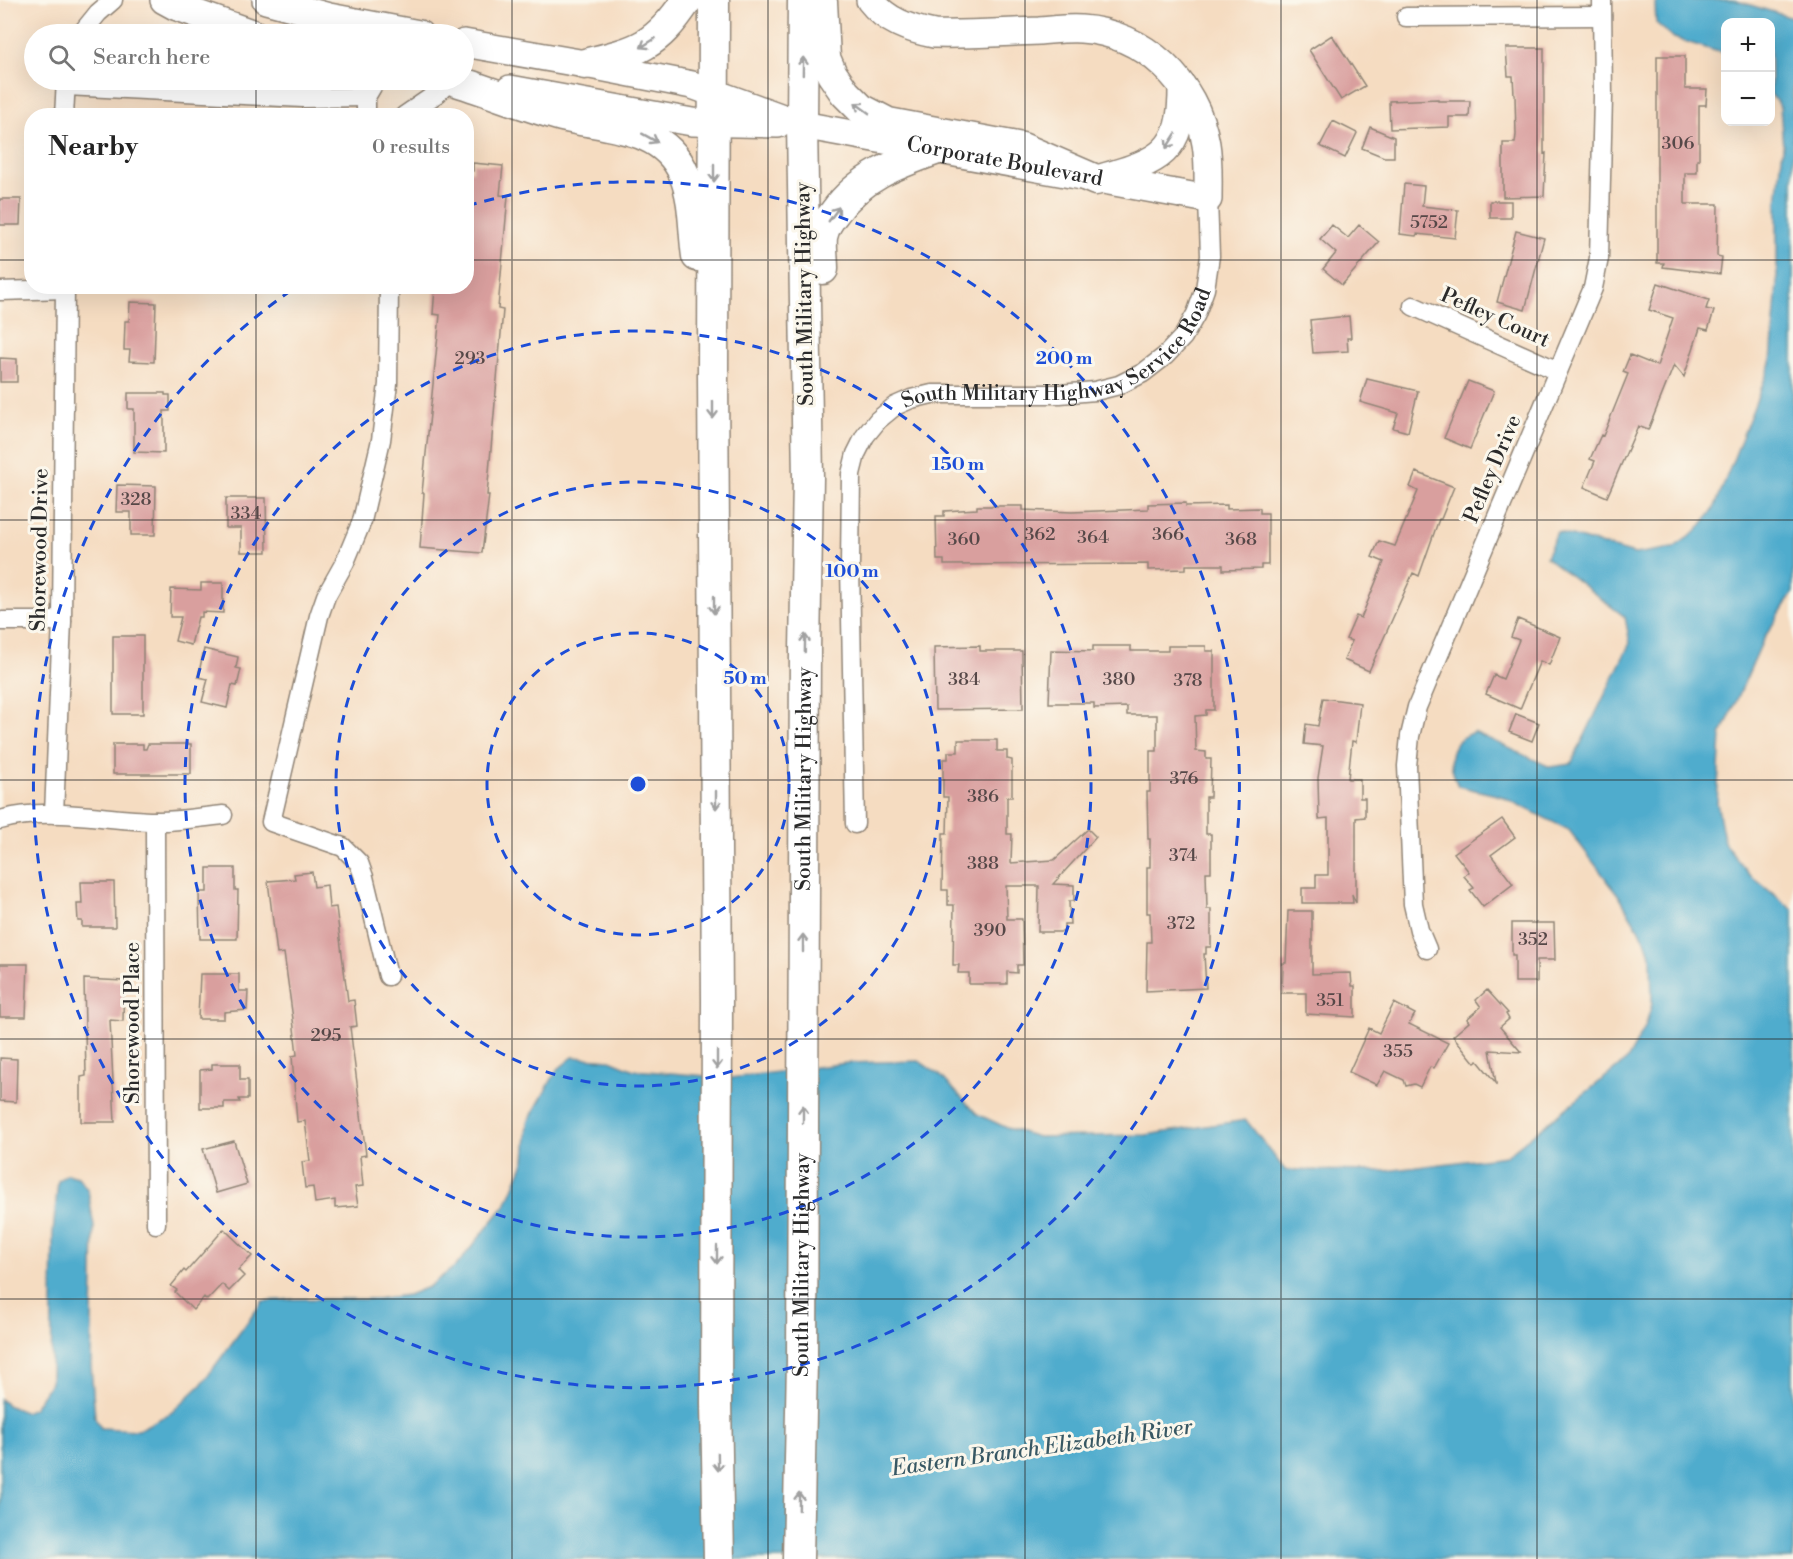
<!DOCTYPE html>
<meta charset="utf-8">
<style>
body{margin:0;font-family:"Libre Bodoni",serif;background:#f2f2f2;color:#222}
.controls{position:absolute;right:18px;top:18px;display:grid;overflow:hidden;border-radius:12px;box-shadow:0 6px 24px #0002}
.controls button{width:54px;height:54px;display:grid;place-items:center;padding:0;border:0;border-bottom:2px solid #e0e0e0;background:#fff;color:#222;font:30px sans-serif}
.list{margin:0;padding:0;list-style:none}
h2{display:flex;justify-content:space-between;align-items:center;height:78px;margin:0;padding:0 24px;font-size:26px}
h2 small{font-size:20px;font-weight:400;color:#767676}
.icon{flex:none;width:33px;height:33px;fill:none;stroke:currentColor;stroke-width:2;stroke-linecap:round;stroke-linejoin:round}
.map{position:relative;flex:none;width:1793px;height:1559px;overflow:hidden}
.search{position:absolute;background:#fff;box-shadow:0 6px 24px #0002;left:24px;top:24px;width:450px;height:66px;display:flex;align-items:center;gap:15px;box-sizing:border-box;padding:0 21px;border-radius:33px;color:#767676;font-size:22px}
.panel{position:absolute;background:#fff;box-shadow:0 6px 24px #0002;left:24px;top:108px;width:450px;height:186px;border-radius:24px}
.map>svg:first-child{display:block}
.water{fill:#4faccd;stroke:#3d6c7c;stroke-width:1.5}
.building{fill:#d99f9e}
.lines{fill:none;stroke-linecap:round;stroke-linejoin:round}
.street-casing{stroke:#908476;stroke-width:21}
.secondary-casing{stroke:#908476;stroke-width:30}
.primary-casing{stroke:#908476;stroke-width:33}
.street{stroke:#fff;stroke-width:18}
.secondary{stroke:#fff;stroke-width:27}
.primary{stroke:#fff;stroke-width:30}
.oneway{stroke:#a0a0a0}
.grid{fill:none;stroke:#2b2b2b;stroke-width:1.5;stroke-opacity:0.55}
.ring{fill:none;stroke:#1d4ed8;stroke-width:3;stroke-dasharray:10 8}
.labels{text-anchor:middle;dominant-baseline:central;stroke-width:6;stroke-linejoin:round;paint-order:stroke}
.number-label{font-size:18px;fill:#564848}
.street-label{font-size:21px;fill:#2b2b2b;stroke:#fbf7ec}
.water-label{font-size:22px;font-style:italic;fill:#385864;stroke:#fbf7ec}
.centre{fill:#1d4ed8;stroke:#fbf7ec;stroke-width:3}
.ring-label{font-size:18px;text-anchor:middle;font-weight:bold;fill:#1d4ed8;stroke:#fbf7ec;stroke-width:6;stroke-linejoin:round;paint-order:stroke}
</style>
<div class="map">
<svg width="1793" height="1559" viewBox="0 0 1793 1559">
<rect width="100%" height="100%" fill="#fbf7ec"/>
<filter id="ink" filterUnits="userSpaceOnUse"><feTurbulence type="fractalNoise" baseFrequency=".0167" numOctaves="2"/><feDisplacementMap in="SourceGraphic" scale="12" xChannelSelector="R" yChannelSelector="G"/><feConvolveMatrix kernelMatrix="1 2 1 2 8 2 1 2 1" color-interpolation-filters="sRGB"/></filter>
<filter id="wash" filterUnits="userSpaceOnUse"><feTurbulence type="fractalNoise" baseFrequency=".008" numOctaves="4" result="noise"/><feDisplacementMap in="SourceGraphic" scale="24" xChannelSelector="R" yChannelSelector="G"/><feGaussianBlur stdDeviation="1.35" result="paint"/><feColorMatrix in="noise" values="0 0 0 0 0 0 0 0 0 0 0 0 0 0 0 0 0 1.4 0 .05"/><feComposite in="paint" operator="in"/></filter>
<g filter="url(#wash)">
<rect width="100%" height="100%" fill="#f5dcc1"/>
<path class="water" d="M 1659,0 L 1734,0 L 1793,18 L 1793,592 L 1763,640 L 1721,736 L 1717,803 L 1725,845 L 1749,874 L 1793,910 L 1793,1559 L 0,1559 L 0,1399 L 7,1405 L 24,1412 L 34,1408 L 51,1382 L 53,1233 L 58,1181 L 67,1174 L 78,1177 L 88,1190 L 94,1227 L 91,1365 L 95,1418 L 101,1428 L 138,1430 L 171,1413 L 201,1385 L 263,1301 L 296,1299 L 376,1299 L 408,1295 L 428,1287 L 457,1265 L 507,1203 L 525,1160 L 528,1122 L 557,1070 L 573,1057 L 610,1060 L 634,1070 L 731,1078 L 847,1063 L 919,1061 L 941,1076 L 977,1114 L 1007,1128 L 1038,1137 L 1146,1135 L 1246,1120 L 1285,1170 L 1386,1171 L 1506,1156 L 1627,1060 L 1645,1027 L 1652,1004 L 1651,958 L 1645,940 L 1619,896 L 1569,830 L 1501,796 L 1458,786 C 1448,763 1445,742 1474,732 L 1550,767 L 1571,764 L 1630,643 L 1625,617 L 1546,557 L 1557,532 L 1635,554 L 1673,548 L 1697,531 L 1714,509 L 1771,363 L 1777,283 L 1777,203 L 1783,147 L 1780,107 L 1771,94 L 1770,22 L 1726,22 L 1725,54 L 1674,38 L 1656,23 L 1655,3 Z"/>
<g id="blocks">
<path class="building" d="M 1332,35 L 1365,86 L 1341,100 L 1309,50 Z
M 1506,48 L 1544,48 L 1544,154 L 1546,153 L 1544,196 L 1503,197 L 1503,143 L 1515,143 L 1516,135 L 1515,95 L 1514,95 L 1513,76 L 1508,76 Z
M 1657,56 L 1685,56 L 1685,89 L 1707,89 L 1706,105 L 1699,105 L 1699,160 L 1697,160 L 1697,173 L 1685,173 L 1685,204 L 1718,204 L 1717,256 L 1722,257 L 1720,274 L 1663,267 L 1664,263 L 1657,263 Z
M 1438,99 L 1438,101 L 1470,101 L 1469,117 L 1449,117 L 1449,127 L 1390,129 L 1389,101 Z
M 1333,121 L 1357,133 L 1345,158 L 1320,146 Z
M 1370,127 L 1394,137 L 1394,157 L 1384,157 L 1362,148 Z
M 473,163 L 503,166 L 500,195 L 508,196 L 499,297 L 498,309 L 503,310 L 487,495 L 489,495 L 482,553 L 420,548 L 424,493 L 422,493 L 440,315 L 433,314 L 435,288 L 441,289 L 441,286 L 466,286 L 466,170 L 473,171 Z
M 1404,184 L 1424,186 L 1422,206 L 1458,210 L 1455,238 L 1417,234 L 1416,236 L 1400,234 Z
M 0,199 L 21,199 L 20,225 L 0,225 Z
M 1490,201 L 1511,201 L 1511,218 L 1490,218 Z
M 1332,225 L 1348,238 L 1359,225 L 1379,242 L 1342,285 L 1323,269 L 1336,253 L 1320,239 Z
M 1516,231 L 1544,238 L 1525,310 L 1497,302 Z
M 1658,283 L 1709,300 L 1706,309 L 1714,311 L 1708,330 L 1700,328 L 1684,377 L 1674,365 L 1648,430 L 1638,426 L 1607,497 L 1584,487 L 1595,461 L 1590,459 L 1601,435 L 1603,436 L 1628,374 L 1623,372 L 1630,355 L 1657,366 L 1673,318 L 1649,310 Z
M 130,302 L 156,303 L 154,362 L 129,361 L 130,350 L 124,350 L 125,321 L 129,321 Z
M 1349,316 L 1351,338 L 1347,338 L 1348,351 L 1313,353 L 1310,320 Z
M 0,358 L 17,359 L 17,382 L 0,382 Z
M 1367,379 L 1418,391 L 1408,432 L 1393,428 L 1398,413 L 1360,402 Z
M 1468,381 L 1494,391 L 1470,449 L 1444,438 Z
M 128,393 L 165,393 L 165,395 L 170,395 L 170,411 L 164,411 L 164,453 L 134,452 L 134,409 L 128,409 Z
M 1416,472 L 1454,487 L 1441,519 L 1439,519 L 1419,576 L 1413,573 L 1369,671 L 1344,660 L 1352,641 L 1346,639 L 1356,616 L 1361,618 L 1384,562 L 1372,557 L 1379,541 L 1395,546 L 1418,491 L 1410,487 Z
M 117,485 L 156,486 L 155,535 L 131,535 L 131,512 L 116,512 Z
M 226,498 L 266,498 L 267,552 L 241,552 L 241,528 L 226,528 Z
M 1186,503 L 1186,506 L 1227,505 L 1227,509 L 1260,508 L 1260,513 L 1268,513 L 1268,565 L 1261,565 L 1261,569 L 1223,570 L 1223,565 L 1186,565 L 1186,569 L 1148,570 L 1148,564 L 944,565 L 944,560 L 937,560 L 936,516 L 944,516 L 944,511 L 977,509 L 977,506 L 1023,506 L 1023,510 L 1072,512 L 1148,509 L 1148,504 Z
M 201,583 L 223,583 L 223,613 L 202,612 L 202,617 L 198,617 L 191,645 L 175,641 L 181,617 L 170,617 L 171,589 L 201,590 Z
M 1518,619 L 1560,637 L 1549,665 L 1540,661 L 1520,709 L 1486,694 L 1494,675 L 1503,679 L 1519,640 L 1511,637 Z
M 113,636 L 143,636 L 143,714 L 113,714 Z
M 980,646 L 980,651 L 1022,651 L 1023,709 L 935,710 L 934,647 Z
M 1093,646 L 1131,646 L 1131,651 L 1168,651 L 1168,646 L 1206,646 L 1206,651 L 1214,651 L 1214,710 L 1206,710 L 1206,715 L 1195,716 L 1196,751 L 1206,752 L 1206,759 L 1211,759 L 1210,797 L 1206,797 L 1206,834 L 1211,834 L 1211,872 L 1206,872 L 1207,909 L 1211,909 L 1211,947 L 1206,947 L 1206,954 L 1204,954 L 1206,988 L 1146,991 L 1147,942 L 1151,942 L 1150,913 L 1147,913 L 1147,867 L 1150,867 L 1150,839 L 1148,839 L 1147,792 L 1150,792 L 1150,751 L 1157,751 L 1157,715 L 1127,715 L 1127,707 L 1094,708 L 1094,703 L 1049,703 L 1051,650 L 1093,651 Z
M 204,649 L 238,657 L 236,668 L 241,669 L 237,686 L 232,685 L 227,708 L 202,702 L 208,679 L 198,677 Z
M 1323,698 L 1360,703 L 1356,742 L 1352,741 L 1348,779 L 1360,779 L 1360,798 L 1365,798 L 1365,817 L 1356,818 L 1356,903 L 1352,894 L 1353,903 L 1302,903 L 1302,888 L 1316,888 L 1316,875 L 1328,875 L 1328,818 L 1319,819 L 1318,778 L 1323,746 L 1304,744 L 1306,724 L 1318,726 Z
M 1516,714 L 1539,723 L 1532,741 L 1509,732 Z
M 958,740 L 997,740 L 997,751 L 1007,751 L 1007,759 L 1012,760 L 1012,797 L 1007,797 L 1007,834 L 1012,834 L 1011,863 L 1054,860 L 1088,829 L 1096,837 L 1053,884 L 1074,885 L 1074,901 L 1069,901 L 1070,924 L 1064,924 L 1064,932 L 1038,932 L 1039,886 L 1006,886 L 1007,919 L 1022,919 L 1023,965 L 1017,965 L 1017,973 L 1007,972 L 1007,984 L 969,984 L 969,973 L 958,973 L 959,965 L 953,965 L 954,905 L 948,905 L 948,890 L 942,890 L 943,833 L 947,833 L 948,797 L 943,797 L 943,759 L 948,759 L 948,752 L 958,752 Z
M 113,744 L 143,744 L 143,749 L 146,749 L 148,744 L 191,744 L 191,774 L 113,774 Z
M 1502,819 L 1515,837 L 1491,855 L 1513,884 L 1483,907 L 1470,890 L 1474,888 L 1464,876 L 1469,872 L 1454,853 Z
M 207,868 L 235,868 L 235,890 L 238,890 L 237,939 L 200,939 L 199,892 L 207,892 Z
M 312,872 L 314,887 L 327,885 L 329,908 L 336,907 L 348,1001 L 354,1000 L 357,1026 L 350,1027 L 366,1155 L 360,1156 L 363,1186 L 355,1187 L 358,1206 L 335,1208 L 335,1200 L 315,1203 L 313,1187 L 305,1188 L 302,1162 L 310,1161 L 305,1121 L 297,1122 L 292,1056 L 297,1055 L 293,1019 L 284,953 L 277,954 L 268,881 L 295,879 L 294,874 Z
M 81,882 L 114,882 L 115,927 L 82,927 L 82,921 L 78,921 L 77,904 L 82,904 Z
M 1288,911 L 1312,911 L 1312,974 L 1351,973 L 1352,986 L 1355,986 L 1355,1017 L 1306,1014 L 1306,993 L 1282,993 L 1283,963 L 1286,963 Z
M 1512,923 L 1554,923 L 1555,960 L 1537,960 L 1537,982 L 1515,982 L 1515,955 L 1512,955 Z
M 0,964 L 28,964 L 26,1017 L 0,1017 Z
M 200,974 L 239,974 L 239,991 L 248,991 L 247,1010 L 224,1012 L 224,1019 L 198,1019 Z
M 84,979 L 124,981 L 123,1021 L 110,1020 L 115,1122 L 81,1122 L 81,1077 L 86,1076 Z
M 1487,990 L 1508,1013 L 1506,1014 L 1509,1019 L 1500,1027 L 1521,1052 L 1490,1050 L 1496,1083 L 1478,1061 L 1475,1063 L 1453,1036 L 1469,1022 L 1467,1019 L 1481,1007 L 1476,1000 Z
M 1394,1003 L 1415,1014 L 1409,1024 L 1448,1043 L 1434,1068 L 1430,1067 L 1420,1087 L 1414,1084 L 1406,1086 L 1404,1080 L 1385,1071 L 1377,1085 L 1349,1072 L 1369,1028 L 1379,1033 Z
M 0,1058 L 17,1059 L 16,1102 L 0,1101 Z
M 212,1064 L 240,1064 L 240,1080 L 248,1080 L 248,1099 L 239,1099 L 240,1102 L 224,1102 L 224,1108 L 200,1108 L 200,1070 L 212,1069 Z
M 234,1141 L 247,1184 L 216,1193 L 203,1149 Z
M 224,1229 L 252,1256 L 238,1270 L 244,1276 L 229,1291 L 222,1284 L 207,1300 L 204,1297 L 193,1310 L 175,1292 L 177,1290 L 171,1286 L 184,1270 L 186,1272 Z"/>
</g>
</g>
<g filter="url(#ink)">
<use href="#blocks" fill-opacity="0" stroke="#908476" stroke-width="1.5"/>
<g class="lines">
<g class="street-casing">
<g id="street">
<path d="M 1406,17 L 1602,16"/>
<path d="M 81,34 L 98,13 L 113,0"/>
<path d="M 66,86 L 303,98 L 366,97"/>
<path d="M 64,116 L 66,80"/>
<path d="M 366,116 L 366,97 L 376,80"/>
<path d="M 404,116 L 439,92 L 450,80"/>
<path d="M 0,291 L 65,289"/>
<path d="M 1413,306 L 1558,371"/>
<path d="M 0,621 L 62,621"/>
<path d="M 54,814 L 62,621 L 65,286"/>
<path d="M 0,820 C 50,806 103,820 154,821 C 176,822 201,817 223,815"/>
<path d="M 155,821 L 156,1224"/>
<path id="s1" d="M 855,824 L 850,566 L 851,474 L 856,454 L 865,436 L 878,420 L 895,406 L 911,399 L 932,394 L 1060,394 L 1095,391 L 1119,385 L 1143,373 L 1165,356 L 1183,337 L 1196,314 L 1205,289 L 1210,256 L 1208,199"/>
<path d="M 1427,949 L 1419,930 L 1413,904 L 1407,766 L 1410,736 L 1417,707 L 1593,288 L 1599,258 L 1603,97 L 1602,0"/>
<path d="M 388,976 L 364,877 L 359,863 L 343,847 L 271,822 L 319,616 L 326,596 L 345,562 L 362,521 L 381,440 L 388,384 L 389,286"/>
</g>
</g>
<g class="secondary-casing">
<g id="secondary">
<path d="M 164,0 L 175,6 L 254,34"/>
<path d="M 266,0 L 329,17 L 419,34"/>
<path id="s2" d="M 464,43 L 585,64 L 692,85 L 802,125 L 1208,199 C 1208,181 1209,162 1206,144 C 1196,82 1144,33 1081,29 C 1067,28 1053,30 1039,31 C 1004,32 969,35 934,34 C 909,29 886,21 870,0"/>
<path d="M 510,89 L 692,122 L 778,124"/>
<path d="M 1101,178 C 1160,161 1183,153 1182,86"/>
</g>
</g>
<g class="primary-casing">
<g id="primary">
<path d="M 714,0 L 713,376 L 717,1001 L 716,1403 L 719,1559"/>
<path d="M 822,2 L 825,58 L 832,74 L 845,93 L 861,109 L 888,123 L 1022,148 L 1096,180"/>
<path d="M 585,64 C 638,51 656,47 687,0"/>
<path d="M 453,80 C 489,91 525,106 562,116 C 606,127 664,125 684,174 C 695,200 693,228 697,256"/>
<path d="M 823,269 C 823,259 821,247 822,237 C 824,227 829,219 835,212 C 860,177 896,164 935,150"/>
<path id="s3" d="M 798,1559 L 802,1361 L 805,651 L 808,478 L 802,125 L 803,0"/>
</g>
</g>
<use href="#street" class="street"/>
<use href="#secondary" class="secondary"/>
<use href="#primary" class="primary"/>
</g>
<defs><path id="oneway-shaft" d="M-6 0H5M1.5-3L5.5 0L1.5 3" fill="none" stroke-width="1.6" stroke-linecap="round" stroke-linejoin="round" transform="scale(1.5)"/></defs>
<g class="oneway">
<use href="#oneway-shaft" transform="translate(648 43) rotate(148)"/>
<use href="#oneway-shaft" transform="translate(803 66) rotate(-89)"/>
<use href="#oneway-shaft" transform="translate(862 108) rotate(-144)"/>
<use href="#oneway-shaft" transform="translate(650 138) rotate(29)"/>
<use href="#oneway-shaft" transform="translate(1171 141) rotate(123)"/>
<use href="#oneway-shaft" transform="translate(714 173) rotate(90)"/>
<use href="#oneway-shaft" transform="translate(834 214) rotate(-54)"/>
<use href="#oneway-shaft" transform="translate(713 410) rotate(90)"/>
<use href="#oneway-shaft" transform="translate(714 605) rotate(90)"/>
<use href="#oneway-shaft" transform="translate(805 643) rotate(-89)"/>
<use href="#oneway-shaft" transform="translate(716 800) rotate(90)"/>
<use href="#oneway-shaft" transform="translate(803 943) rotate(-90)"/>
<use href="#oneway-shaft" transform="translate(717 1060) rotate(90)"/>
<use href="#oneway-shaft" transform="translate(803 1114) rotate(-90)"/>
<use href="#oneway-shaft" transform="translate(717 1255) rotate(90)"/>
<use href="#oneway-shaft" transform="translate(718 1462) rotate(89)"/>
<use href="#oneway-shaft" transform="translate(799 1501) rotate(-89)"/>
</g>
</g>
<path class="grid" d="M 256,0 L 256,34M 512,0 L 512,1559M 768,0 L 768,1559M 1025,0 L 1025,1559M 1281,0 L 1281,1559M 1537,0 L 1537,1559M 256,80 L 256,116M 0,260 L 32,260M 466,260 L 1793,260M 256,286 L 256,1559M 0,520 L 1793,520M 0,780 L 1793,780M 0,1039 L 1793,1039M 0,1299 L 1793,1299"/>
<g class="ring">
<circle cx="638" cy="784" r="151"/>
<circle cx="638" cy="784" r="302"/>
<circle cx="638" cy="784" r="453"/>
<path d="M467 206A603 603 0 1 1 296 287"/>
</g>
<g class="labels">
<g class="number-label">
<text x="1678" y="143">306</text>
<text x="1429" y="222">5752</text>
<text x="470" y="358">293</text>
<text x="136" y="499">328</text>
<text x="246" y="513">334</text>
<text x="1040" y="534">362</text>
<text x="1168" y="534">366</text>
<text x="1093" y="537">364</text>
<text x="964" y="539">360</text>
<text x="1241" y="539">368</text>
<text x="964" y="679">384</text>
<text x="1119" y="679">380</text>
<text x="1188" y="680">378</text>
<text x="1184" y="778">376</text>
<text x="983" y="796">386</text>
<text x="1183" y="855">374</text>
<text x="983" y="863">388</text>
<text x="1181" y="923">372</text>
<text x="990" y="930">390</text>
<text x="1533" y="939">352</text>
<text x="1330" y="1000">351</text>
<text x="326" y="1035">295</text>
<text x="1398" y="1051">355</text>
</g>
<g class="street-label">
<text stroke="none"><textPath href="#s2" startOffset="555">Corporate Boulevard</textPath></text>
<text transform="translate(805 294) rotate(-91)">South Military Highway</text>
<text transform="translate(1495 318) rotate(24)">Pefley Court</text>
<text stroke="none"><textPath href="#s1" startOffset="618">South Military Highway Service Road</textPath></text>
<text transform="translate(1493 469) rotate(-67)">Pefley Drive</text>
<text transform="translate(40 550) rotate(-89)">Shorewood Drive</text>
<text stroke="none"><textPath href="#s3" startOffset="780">South Military Highway</textPath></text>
<text transform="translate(133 1023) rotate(-90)">Shorewood Place</text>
<text stroke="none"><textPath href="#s3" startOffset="294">South Military Highway</textPath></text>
</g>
<g class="water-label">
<text transform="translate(1042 1448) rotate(-8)">Eastern Branch Elizabeth River</text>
</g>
</g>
<circle cx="638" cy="784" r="9" class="centre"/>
<g class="ring-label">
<text x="1064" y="364">200 m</text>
<text x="958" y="470">150 m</text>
<text x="852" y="577">100 m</text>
<text x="745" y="684">50 m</text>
</g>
</svg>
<div class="controls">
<button>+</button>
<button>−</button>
</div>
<div class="search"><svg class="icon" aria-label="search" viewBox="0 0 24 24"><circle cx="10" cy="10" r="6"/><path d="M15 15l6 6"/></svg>Search here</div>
<section class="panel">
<h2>Nearby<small>0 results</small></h2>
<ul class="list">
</ul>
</section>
</div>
